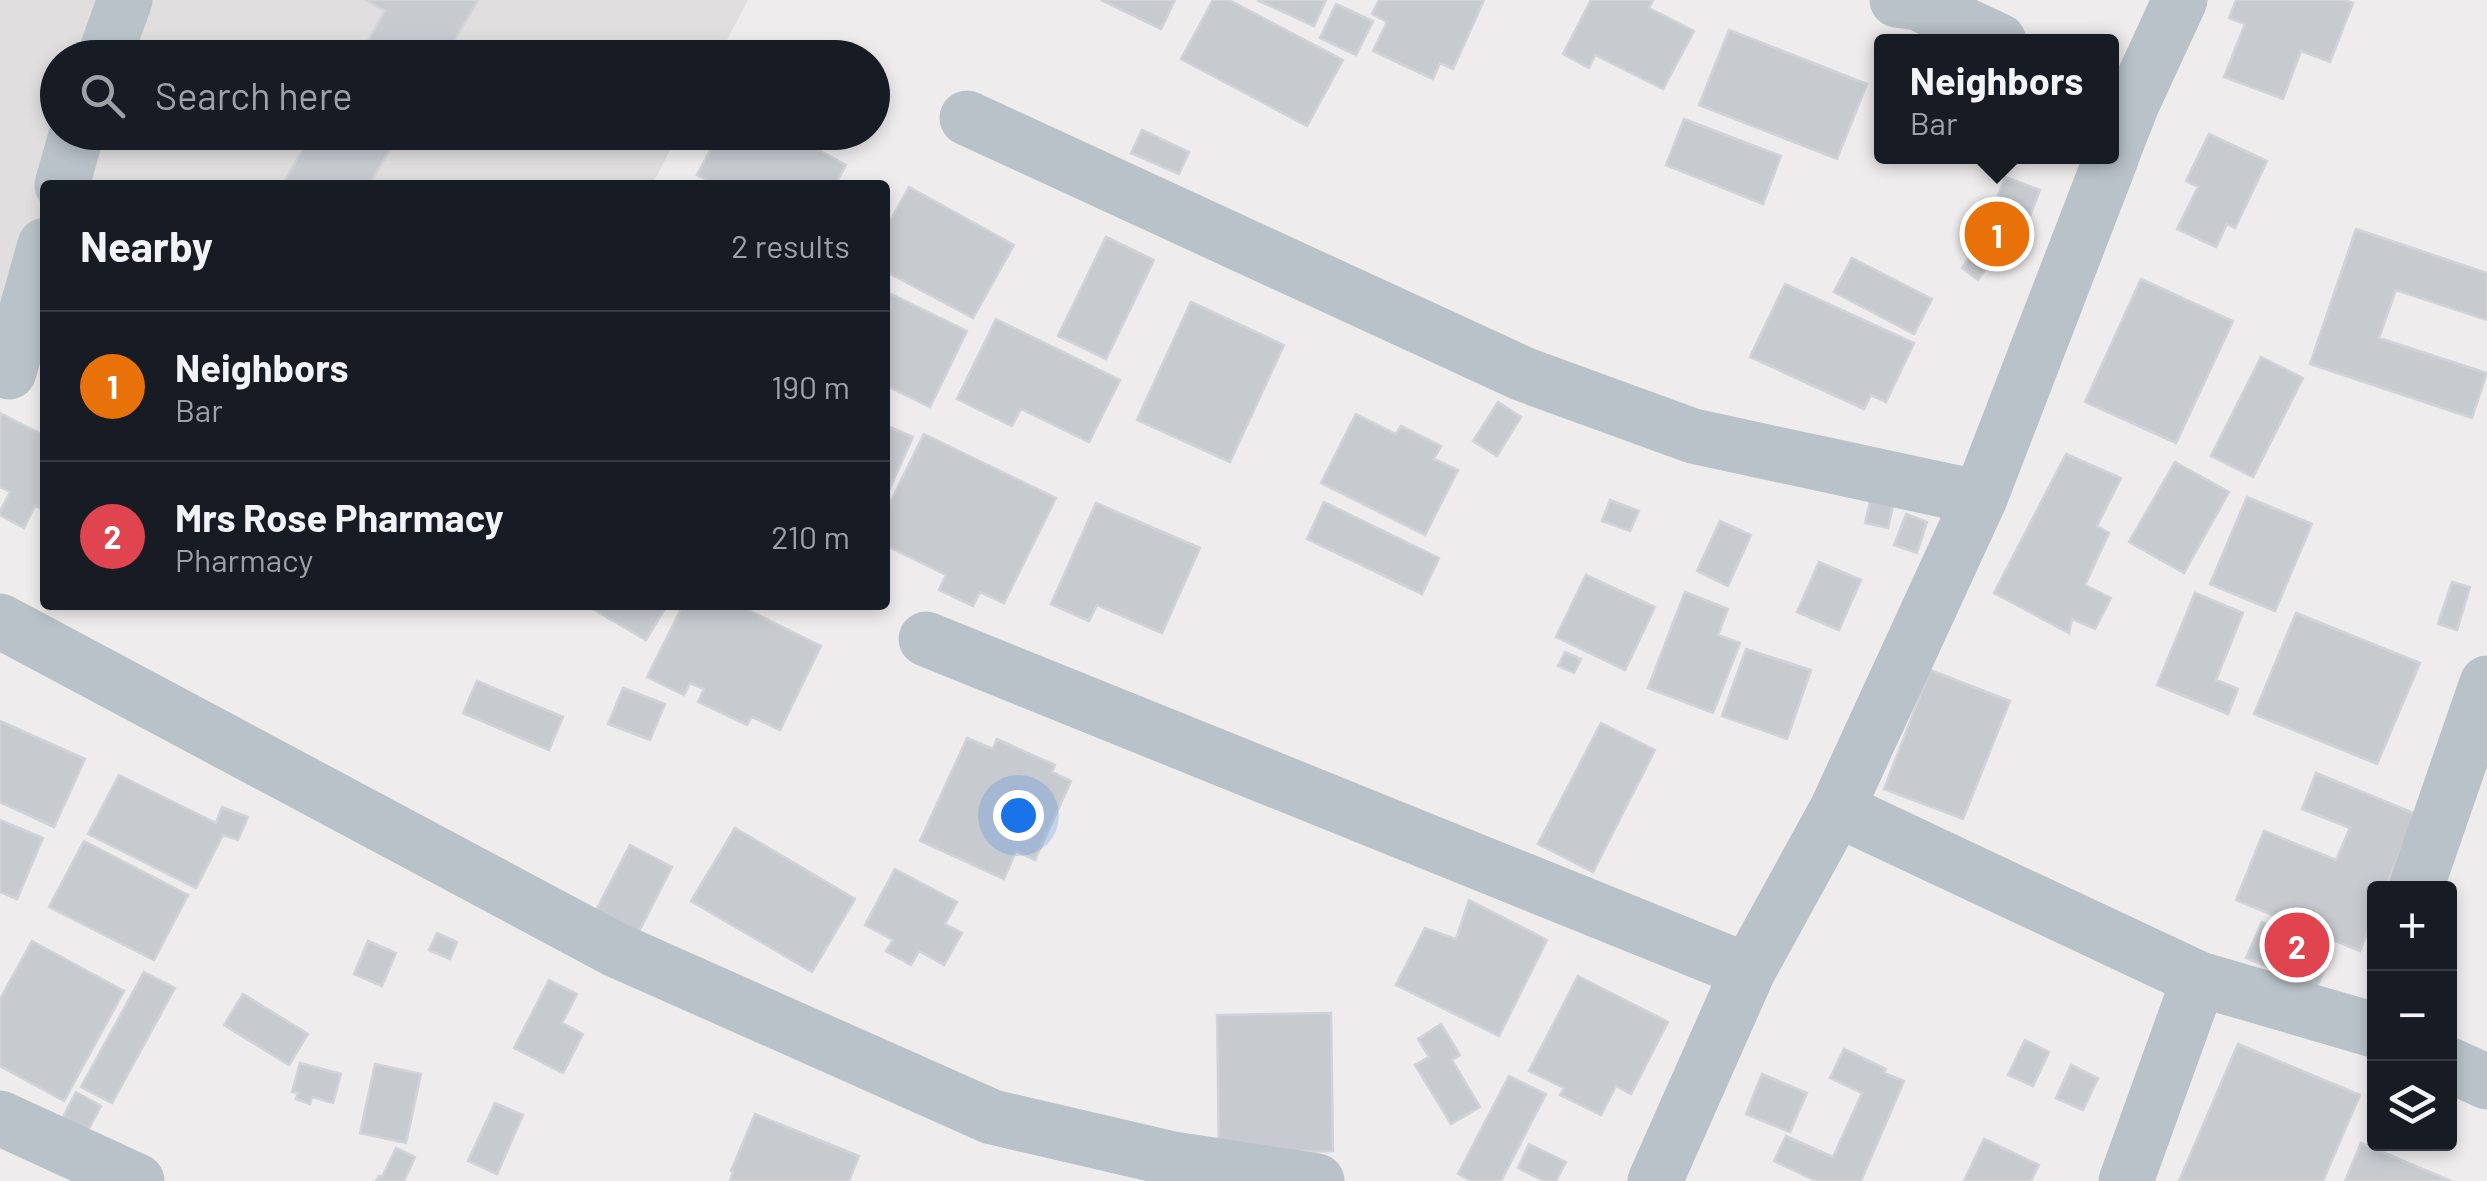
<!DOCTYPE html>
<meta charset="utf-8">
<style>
body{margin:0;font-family:Barlow,sans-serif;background:#20242c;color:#f1f3f6}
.controls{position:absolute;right:30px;bottom:30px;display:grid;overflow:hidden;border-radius:10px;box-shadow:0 5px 15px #0003}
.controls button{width:90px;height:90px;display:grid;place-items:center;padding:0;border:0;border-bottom:2px solid #363941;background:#171b24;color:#f1f3f6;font:50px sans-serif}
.you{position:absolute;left:1018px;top:815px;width:35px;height:35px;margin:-25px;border:8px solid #fff;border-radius:50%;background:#1a73e8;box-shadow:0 0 0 15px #1a73e833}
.badge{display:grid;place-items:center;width:65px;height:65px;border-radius:50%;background:#1a73e8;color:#fff;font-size:32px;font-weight:700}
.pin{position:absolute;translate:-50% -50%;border:5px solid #fff;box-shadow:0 2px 10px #0006}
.popup{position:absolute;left:1874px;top:34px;width:245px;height:130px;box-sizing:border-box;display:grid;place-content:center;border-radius:10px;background:#171b24;filter:drop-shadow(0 2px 8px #0005);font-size:32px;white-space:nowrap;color:#9ea1a6}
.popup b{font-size:38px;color:#f1f3f6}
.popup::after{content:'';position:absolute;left:50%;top:100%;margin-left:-20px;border:20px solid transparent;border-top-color:#171b24}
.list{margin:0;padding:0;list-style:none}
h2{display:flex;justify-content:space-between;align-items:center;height:130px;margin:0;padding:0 40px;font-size:42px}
h2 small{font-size:32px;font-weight:400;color:#9ea1a6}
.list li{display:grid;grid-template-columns:65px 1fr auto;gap:30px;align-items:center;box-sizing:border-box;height:150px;padding:0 40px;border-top:2px solid #363941}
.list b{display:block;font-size:38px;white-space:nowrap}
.list p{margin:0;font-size:32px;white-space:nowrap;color:#9ea1a6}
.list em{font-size:32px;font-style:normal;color:#9ea1a6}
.icon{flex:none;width:55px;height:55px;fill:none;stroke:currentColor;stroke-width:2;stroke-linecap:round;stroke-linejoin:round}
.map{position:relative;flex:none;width:2487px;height:1181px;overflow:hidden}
.search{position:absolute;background:#171b24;box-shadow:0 5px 15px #0003;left:40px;top:40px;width:850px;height:110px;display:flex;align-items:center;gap:25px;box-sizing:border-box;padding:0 35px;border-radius:55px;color:#9ea1a6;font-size:38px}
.panel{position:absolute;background:#171b24;box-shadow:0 5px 15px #0003;left:40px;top:180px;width:850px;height:430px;border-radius:10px}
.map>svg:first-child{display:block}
.education{fill:#e0dede}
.building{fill:#c7cacf;stroke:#d1d3d8;stroke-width:2.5}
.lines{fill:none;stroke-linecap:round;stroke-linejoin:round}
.minor{stroke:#b9c2c8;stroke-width:55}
</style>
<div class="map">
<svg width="2487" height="1181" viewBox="0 0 2487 1181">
<rect width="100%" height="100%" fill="#efeced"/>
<path class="education" d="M 0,0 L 748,0 L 718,57 L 58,58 L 58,132 L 679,133 L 652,185 L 45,185 L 45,368 L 0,343 Z"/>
<path class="building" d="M 366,0 L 478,0 L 444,58 L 358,58 L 385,11 Z
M 1101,0 L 1175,0 L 1161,29 Z
M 1213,0 L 1229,0 L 1343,60 L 1307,126 L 1181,59 Z
M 1257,0 L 1326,0 L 1314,26 Z
M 1379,0 L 1484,0 L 1453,69 L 1440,63 L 1433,79 L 1373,51 L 1387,22 L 1372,14 Z
M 1591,0 L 1653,0 L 1649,8 L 1694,31 L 1663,89 L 1595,55 L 1589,68 L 1563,54 Z
M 2236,0 L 2345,0 L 2353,3 L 2330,62 L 2301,51 L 2283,99 L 2224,77 L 2245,24 L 2229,18 Z
M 1336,4 L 1373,21 L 1356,55 L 1320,38 Z
M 1729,30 L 1867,84 L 1837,159 L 1699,105 Z
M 1684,119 L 1781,156 L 1763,204 L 1666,165 Z
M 1142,130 L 1189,152 L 1179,174 L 1131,153 Z
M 313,132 L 400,132 L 369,185 L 282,185 Z
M 720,132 L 803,132 L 799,139 L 846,165 L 835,185 L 716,185 L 697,175 Z
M 2209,134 L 2267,161 L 2235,228 L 2227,224 L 2216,247 L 2177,229 L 2198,187 L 2186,181 Z
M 2005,177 L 2040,190 L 2030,216 L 1995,203 Z
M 909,187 L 1014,245 L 973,318 L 885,271 L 885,230 Z
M 1988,210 L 2026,231 L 2006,265 L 1969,244 Z
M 2356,229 L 2487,273 L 2487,320 L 2396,290 L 2379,338 L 2487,373 L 2472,418 L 2310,364 Z
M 1106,237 L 1154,260 L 1106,359 L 1058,336 Z
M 1975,249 L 1992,260 L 1978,280 L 1962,268 Z
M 1852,258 L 1932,299 L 1914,334 L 1834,292 Z
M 2141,279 L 2233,321 L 2176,443 L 2085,402 Z
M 1785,284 L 1914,343 L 1886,402 L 1871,395 L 1864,409 L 1750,357 Z
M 885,291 L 967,331 L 930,407 L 885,385 Z
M 1191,302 L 1284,345 L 1230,462 L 1137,420 Z
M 996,319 L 1120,380 L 1089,442 L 1021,409 L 1012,426 L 957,399 Z
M 2261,357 L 2303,378 L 2253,477 L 2211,456 Z
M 1498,402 L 1521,417 L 1497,456 L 1473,441 Z
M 0,413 L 45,436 L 45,510 L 35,506 L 24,528 L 0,515 L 0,511 L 10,492 L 0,487 Z
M 1356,414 L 1396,434 L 1401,426 L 1441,446 L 1434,459 L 1458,470 L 1425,535 L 1321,483 Z
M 885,425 L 913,437 L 885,499 Z
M 924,434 L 1056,498 L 1004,603 L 980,592 L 973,606 L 939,590 L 946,575 L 885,545 L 885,513 Z
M 2066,454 L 2121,478 L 2097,526 L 2109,533 L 2085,585 L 2111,598 L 2095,629 L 2072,619 L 2069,633 L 1994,593 Z
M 2175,462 L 2229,492 L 2184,573 L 2129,542 Z
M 1871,497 L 1894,502 L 1888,528 L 1865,523 Z
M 2247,497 L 2312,524 L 2275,611 L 2210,584 Z
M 1610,500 L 1639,511 L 1630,531 L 1602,521 Z
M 1324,502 L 1439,558 L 1422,594 L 1307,539 Z
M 1096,503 L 1200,548 L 1162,633 L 1097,605 L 1089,621 L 1051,604 Z
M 1906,514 L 1927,522 L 1917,553 L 1894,545 Z
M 1720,521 L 1751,535 L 1728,586 L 1697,571 Z
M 1819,562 L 1861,580 L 1839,630 L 1797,612 Z
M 1586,575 L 1655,607 L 1625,670 L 1556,637 Z
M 2452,582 L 2470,587 L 2457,630 L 2438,624 Z
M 1685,592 L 1728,609 L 1718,635 L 1740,643 L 1713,713 L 1648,688 Z
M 2195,593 L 2243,613 L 2216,680 L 2238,689 L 2228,714 L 2157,685 Z
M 586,605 L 667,605 L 646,640 Z
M 683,605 L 738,605 L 821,646 L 780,730 L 752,717 L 747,725 L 698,702 L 704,689 L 690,683 L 684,695 L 647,677 Z
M 2296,613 L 2420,663 L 2377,764 L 2254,714 Z
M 1746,649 L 1811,670 L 1787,739 L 1722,716 Z
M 1565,652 L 1581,659 L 1574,673 L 1558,666 Z
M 1930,670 L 2010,701 L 1963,819 L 1884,789 Z
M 477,681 L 563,717 L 549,750 L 463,713 Z
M 623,688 L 665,704 L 650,740 L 608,724 Z
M 0,721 L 85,759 L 54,827 L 0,802 Z
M 1601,723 L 1655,750 L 1593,872 L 1538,844 Z
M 967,738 L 993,749 L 997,739 L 1055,765 L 1052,772 L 1071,781 L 1035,860 L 1016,851 L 1004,879 L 920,841 Z
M 2316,773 L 2416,814 L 2385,888 L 2374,888 L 2374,915 L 2360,951 L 2236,900 L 2264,831 L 2336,860 L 2350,828 L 2302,809 Z
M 119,775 L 216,823 L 222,807 L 248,817 L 238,840 L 223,835 L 196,888 L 88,834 Z
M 0,820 L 43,838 L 17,899 L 0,892 Z
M 735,828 L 855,899 L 812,972 L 691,901 Z
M 84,841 L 188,895 L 154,960 L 49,907 Z
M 630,845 L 672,867 L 635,939 L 592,918 Z
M 895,869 L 957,902 L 945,924 L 962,933 L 944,965 L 919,951 L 911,965 L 886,951 L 893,940 L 865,925 Z
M 1469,900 L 1547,940 L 1499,1036 L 1396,985 L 1425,928 L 1456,939 Z
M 2262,922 L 2332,951 L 2317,987 L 2246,958 Z
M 437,933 L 457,942 L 450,959 L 429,950 Z
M 32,941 L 124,991 L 64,1101 L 0,1066 L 0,999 Z
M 368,941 L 396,953 L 382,986 L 354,974 Z
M 144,972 L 175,988 L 112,1103 L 81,1087 Z
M 1578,976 L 1668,1022 L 1631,1094 L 1616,1086 L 1601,1115 L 1560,1095 L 1564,1088 L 1529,1071 Z
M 549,980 L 577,994 L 562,1023 L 583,1034 L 563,1073 L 514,1048 Z
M 243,994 L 308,1034 L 289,1065 L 224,1025 Z
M 1331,1013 L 1333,1151 L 1219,1154 L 1217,1015 Z
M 1441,1024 L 1460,1055 L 1452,1060 L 1480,1107 L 1451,1124 L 1415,1065 L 1429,1057 L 1418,1039 Z
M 2025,1040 L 2049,1052 L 2033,1086 L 2008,1075 Z
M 2238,1044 L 2360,1095 L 2323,1181 L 2179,1181 Z
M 1844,1049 L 1886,1069 L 1884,1073 L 1904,1081 L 1861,1181 L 1816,1181 L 1774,1161 L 1786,1136 L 1833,1157 L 1862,1093 L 1830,1078 Z
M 300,1063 L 341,1074 L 333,1103 L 312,1097 L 310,1104 L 296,1099 L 298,1093 L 292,1092 Z
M 375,1064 L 421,1074 L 406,1143 L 360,1133 Z
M 2071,1065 L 2098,1078 L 2083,1110 L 2056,1098 Z
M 1762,1074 L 1807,1093 L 1790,1132 L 1746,1114 Z
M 1509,1076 L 1546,1094 L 1501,1181 L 1471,1181 L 1458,1174 Z
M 76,1092 L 101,1106 L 87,1132 L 62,1119 Z
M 495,1103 L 523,1115 L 497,1174 L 468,1161 Z
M 755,1114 L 859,1156 L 849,1181 L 730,1181 L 733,1172 L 731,1171 Z
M 1984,1139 L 2039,1165 L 2031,1181 L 1964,1181 Z
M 2361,1143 L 2451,1181 L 2345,1181 Z
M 1529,1144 L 1566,1162 L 1556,1181 L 1544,1181 L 1518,1168 Z
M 396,1148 L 415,1157 L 404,1181 L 376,1181 L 379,1176 L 382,1177 Z"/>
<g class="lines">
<path class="minor" d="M 1897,0 L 1918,3 L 1999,41
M 104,58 L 125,0
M 967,118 L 1523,374 L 1693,436 L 1980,498
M 2112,155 L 2132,104 L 2180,0
M 62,185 L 77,132
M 9,372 L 45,245
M 0,621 L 614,949 L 992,1117 L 1173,1159 L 1317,1181
M 926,639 L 1748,971
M 1837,809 L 2199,979 L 2374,1030
M 2416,888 L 2487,683
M 2450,1065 L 2487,1082
M 0,1118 L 137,1181
M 1655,1181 L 1748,971 L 1837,809 L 1980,498 L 2112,156
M 2126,1181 L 2199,979"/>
</g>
</svg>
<div class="controls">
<button>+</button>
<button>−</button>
<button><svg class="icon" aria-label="layers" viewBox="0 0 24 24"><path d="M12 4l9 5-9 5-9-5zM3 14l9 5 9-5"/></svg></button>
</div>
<div class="you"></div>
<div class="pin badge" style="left:1997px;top:234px;background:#e8710a">1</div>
<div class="popup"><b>Neighbors</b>Bar</div>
<div class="pin badge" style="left:2297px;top:945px;background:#e0444e">2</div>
<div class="search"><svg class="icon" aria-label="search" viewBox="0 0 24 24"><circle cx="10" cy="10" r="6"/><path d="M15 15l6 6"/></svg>Search here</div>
<section class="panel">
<h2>Nearby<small>2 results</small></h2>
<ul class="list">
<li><span class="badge" style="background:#e8710a">1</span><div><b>Neighbors</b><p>Bar</p></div><em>190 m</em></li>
<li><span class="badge" style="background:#e0444e">2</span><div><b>Mrs Rose Pharmacy</b><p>Pharmacy</p></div><em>210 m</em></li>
</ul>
</section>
</div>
